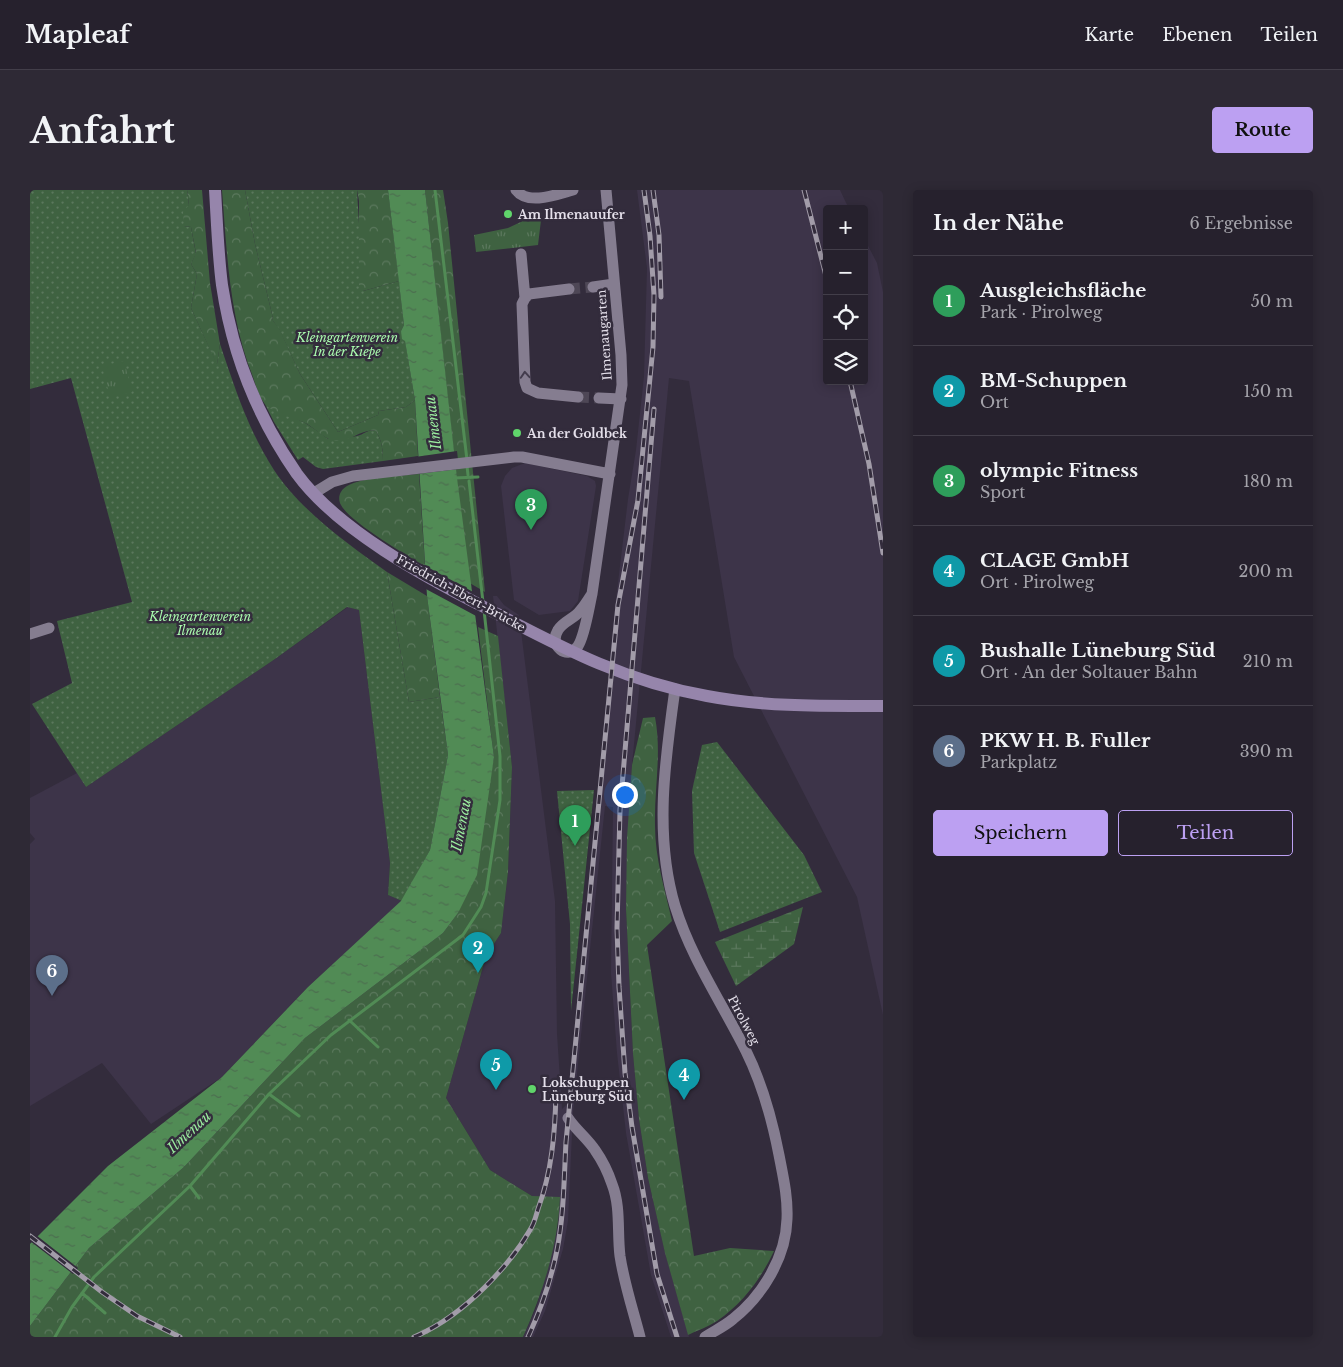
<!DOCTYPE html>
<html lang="de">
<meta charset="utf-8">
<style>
body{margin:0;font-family:"Libre Baskerville",serif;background:#2e2935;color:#f1f3f6}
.controls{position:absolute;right:15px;top:15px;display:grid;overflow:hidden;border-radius:5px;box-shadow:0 2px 12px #0003}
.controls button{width:45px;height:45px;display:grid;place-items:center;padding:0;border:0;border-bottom:1px solid #423e49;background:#26212d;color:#f1f3f6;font:25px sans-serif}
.you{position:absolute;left:594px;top:604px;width:18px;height:18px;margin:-12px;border:4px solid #fff;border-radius:50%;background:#1a73e8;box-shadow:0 0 0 8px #1a73e833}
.badge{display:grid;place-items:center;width:32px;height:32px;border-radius:50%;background:#bca0f2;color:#fff;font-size:16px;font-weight:700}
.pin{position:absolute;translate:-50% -41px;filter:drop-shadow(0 1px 2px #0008)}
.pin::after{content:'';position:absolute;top:26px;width:18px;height:15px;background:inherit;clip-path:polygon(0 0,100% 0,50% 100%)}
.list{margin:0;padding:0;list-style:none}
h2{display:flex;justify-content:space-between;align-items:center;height:65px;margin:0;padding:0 20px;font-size:21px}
h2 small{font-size:16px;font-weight:400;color:#a4a3aa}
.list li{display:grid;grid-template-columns:32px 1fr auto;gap:15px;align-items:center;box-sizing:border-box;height:90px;padding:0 20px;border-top:1px solid #423e49}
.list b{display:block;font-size:19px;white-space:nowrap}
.list p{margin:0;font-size:16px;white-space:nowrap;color:#a4a3aa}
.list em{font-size:16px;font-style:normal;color:#a4a3aa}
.actions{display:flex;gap:10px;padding:15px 20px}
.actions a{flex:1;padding:11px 0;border:1px solid #bca0f2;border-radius:5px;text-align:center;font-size:18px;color:#bca0f2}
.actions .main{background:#bca0f2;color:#111}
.icon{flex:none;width:28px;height:28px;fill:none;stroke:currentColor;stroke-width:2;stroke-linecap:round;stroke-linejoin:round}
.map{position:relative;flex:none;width:853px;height:1147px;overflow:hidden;border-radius:5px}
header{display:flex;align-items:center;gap:30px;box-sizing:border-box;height:70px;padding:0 25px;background:#26212d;border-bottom:1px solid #423e49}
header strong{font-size:24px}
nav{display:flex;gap:28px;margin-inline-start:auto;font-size:18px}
.intro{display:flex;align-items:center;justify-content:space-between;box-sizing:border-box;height:120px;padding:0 30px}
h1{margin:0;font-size:35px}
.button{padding:12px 22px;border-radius:5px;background:#bca0f2;color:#111;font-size:18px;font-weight:700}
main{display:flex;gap:30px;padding:0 30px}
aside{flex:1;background:#26212d;border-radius:5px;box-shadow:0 2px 12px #0003}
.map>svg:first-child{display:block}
.built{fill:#3d3449}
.grass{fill:url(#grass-dots)}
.forest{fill:url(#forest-crowns)}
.wetland{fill:url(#wetland-marsh)}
.park{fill:url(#park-tufts)}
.water{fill:url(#water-ripples)}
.pier{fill:#332c3c}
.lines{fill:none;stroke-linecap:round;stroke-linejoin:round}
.stream{stroke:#518b55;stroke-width:3}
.minor-tunnel{stroke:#4e4756;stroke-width:11;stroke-dasharray:11 5.5;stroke-linecap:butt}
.minor{stroke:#857d90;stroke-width:11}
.secondary{stroke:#9685ab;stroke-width:12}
.rail-casing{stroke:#a29ca9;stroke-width:5}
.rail{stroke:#332c3c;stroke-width:3;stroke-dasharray:9;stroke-linecap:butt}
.oneway{stroke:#433c4d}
.poi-dot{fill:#60d56b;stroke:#332c3c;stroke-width:2}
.labels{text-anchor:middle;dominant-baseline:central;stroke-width:5;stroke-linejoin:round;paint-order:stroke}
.poi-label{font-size:12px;font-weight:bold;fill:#e5e0eb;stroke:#332c3c;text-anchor:start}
.street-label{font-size:12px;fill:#e5e0eb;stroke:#332c3c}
.park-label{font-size:12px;font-style:italic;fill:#aafcae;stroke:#332c3c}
.water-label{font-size:14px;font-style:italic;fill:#9aeb9e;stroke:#332c3c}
</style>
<header>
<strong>Mapleaf</strong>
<nav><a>Karte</a><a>Ebenen</a><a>Teilen</a></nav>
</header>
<div class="intro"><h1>Anfahrt</h1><a class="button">Route</a></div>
<main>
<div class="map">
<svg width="853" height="1147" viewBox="0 0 853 1147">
<defs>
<pattern id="grass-dots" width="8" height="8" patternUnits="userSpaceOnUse" patternTransform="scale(1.25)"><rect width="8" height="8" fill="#3f6241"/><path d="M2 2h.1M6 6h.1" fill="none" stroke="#5b785d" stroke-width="1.8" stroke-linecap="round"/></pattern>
<pattern id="forest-crowns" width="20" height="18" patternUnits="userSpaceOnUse" patternTransform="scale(1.25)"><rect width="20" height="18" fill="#3f6241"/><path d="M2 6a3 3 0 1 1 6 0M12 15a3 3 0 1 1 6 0" fill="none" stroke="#5b785d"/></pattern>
<pattern id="wetland-marsh" width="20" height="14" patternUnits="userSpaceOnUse" patternTransform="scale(1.25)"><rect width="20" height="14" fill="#3f6241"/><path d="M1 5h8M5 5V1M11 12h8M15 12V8" fill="none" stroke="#5b785d"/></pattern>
<pattern id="park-tufts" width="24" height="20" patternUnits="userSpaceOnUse" patternTransform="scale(1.25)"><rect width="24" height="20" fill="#3f6241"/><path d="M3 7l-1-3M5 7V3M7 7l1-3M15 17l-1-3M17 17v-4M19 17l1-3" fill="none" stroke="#5b785d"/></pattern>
<pattern id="water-ripples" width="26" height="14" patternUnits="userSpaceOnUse" patternTransform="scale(1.25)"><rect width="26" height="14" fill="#518b55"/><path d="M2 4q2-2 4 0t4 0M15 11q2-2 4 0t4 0" fill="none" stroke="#4c6e4f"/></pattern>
</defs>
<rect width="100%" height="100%" fill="#332c3c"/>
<path class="built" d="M 607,0 L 810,0 L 819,19 L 797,19 L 797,191 L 834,191 L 834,48 L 847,73 L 853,102 L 853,825 L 827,707 L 704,467 L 659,191 L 639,188 L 602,575 L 596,719 L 603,864 L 609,929 L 618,988 L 635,1062 L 659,1147 L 641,1147 L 621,1085 L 596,943 L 587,863 L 581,783 L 583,617 L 575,616 L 543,922 L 538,1031 L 533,1059 L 515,1121 L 503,1147 L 493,1147 L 506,1118 L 518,1078 L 529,1030 L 502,1006 L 460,980 L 416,908 L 456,766 L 471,743 L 478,682 L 482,577 L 463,406 L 467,406 L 474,415 L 489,425 L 525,711 L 527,844 L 532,919 L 538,913 L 585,418 L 598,309 L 606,260 L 614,186 L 617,78 Z
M 495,273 L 557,286 L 565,291 L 566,296 L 548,411 L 540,421 L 509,425 L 484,410 L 471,296 L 475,286 L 482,278 Z
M 318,417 L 329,420 L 360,673 L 358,705 L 372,711 L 278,797 L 192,887 L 121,934 L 72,873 L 0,916 L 0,654 L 5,649 L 0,643 L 0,608 L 47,583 L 56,597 L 245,469 Z"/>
<path class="grass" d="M 0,0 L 157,0 L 159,15 L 154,36 L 161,37 L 166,64 L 161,74 L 167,84 L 161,118 L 187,174 L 190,154 C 205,198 218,240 244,280 C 270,320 319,355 357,382 L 379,512 L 410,507 L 418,565 L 400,660 L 372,711 L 358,705 L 360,673 L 329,420 L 317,417 L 245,469 L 56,597 L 2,514 L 42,493 L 27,431 L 102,412 L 41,188 L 0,199 Z
M 215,0 L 327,0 L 333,101 L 369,91 L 374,135 L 371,141 L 375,150 L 385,210 L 376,217 L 349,221 L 348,225 L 308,242 L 270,184 L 249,139 L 243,131 L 242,124 L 225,54 Z
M 234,212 C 243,222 255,223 267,229 C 278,234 288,241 298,249 C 307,248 318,248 327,246 C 335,244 338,239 346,241 C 352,251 353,260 353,271 L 293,279 L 286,277 L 273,267 L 268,270 L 244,232 Z
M 687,552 L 774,665 L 792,702 L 690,742 L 664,663 L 662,601 L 672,555 Z
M 564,600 L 541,821 L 540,734 L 527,601 Z"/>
<path class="forest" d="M 157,0 L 172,0 L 180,93 L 190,154 L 187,175 L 161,118 L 167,84 L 161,74 L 166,63 L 161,37 L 154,36 L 153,22 L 159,15 Z
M 192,0 L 215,0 L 225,54 L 242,124 L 243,131 L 249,138 L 270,184 L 308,242 L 348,225 L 349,221 L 376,217 L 385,210 L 388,266 L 353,271 C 353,260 352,251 346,241 C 332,238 321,252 306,251 C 295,250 286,239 277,234 C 264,227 246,225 236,215 C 229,208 226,196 223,187 C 199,127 197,63 192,0 Z
M 327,0 L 358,0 L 369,91 L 333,101 L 329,96 L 329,11 Z
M 395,0 L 413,0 L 418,33 L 455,402 L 438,392 Z
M 389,284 L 395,376 C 376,365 320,332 311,315 C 307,308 310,300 317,296 C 332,287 371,286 389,284 Z
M 357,382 L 397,406 L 410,507 L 379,512 Z
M 448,437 L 468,446 L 482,577 L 478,682 L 471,743 L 456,766 L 416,908 L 460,980 L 502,1006 L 530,1007 C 528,1056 513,1102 493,1147 L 0,1147 L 0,1136 L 59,1058 L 154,977 L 275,848 L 413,743 L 428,723 L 464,568 Z
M 625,527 C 632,564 624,599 625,636 C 625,668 635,700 642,731 L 617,755 L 664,1066 L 700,1058 L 744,1061 C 731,1089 712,1114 687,1131 C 678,1137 668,1140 658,1145 L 635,1063 L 618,988 L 609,929 L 603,864 L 596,719 L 597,648 L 602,575 L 613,528 Z"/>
<path class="wetland" d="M 773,717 L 764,754 L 706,796 L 685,752 Z"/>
<path class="park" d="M 512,22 L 508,55 L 446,62 L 444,45 L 478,38 Z
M 94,171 L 102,202 L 80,207 L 72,176 Z"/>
<path class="water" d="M 358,0 L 395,0 L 427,288 L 464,567 L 447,685 L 428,723 L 413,743 L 275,848 L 154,977 L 59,1058 L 0,1136 L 0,1054 L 78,976 L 192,887 L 278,797 L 371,711 L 400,660 L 418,565 L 397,406 L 385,210 L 375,151 L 372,149 L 371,141 L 374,135 Z"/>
<path class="pier" d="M 427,261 L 429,279 L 387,284 L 385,267 Z
M 392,374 L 445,403 L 448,427 L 394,398 Z
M 6,1045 L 48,1078 L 43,1084 L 0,1051 Z"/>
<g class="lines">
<path class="stream" d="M 405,0 L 437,270
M 437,276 L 438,285
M 424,288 L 448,287
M 439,291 L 453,412
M 319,830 L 348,857
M 239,904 L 269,926
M 160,996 L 169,1008
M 52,1103 L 75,1123
M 25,1147 L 42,1117 L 64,1087 L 160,996 L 239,904 L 301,845 L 433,745 L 451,717 L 456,703 L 470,610 L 470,566 L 454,420"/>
<path class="minor-tunnel" d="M 539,99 L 563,97
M 548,207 L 569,208"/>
<path class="minor" d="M 486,0 C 498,16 528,4 543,0
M 491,64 L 495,108
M 563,97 L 584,94
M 539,99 L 499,104 L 495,108 L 492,114 L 495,192 L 497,198 L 508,203 L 548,207
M 569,208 L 591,209
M 284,303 L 302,292 L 323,286 L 484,267 L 492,267 L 580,284
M 562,404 C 559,417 555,445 548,456 C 538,471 518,456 528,440 C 532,433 540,430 546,425 C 553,419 557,411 562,404 L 592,195 L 591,165 L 576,0
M 0,444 L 19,438
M 645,499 C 635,570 624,646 645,716 C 661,768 692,813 716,861 C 733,895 742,929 749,965 C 753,986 758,1007 757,1029 C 756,1067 733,1105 703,1129 C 695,1136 684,1141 675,1147
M 538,928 C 546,940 557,948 565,960 C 572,970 578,982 582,994 C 591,1017 587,1042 590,1066 C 594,1093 603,1120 610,1147"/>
<path class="secondary" d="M 185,0 C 187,32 188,64 192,95 C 202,163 228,228 267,284 C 308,340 395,387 456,418 C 531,457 593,491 677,506 C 735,517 794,516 853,516"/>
<g class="rail-casing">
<path id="rail" d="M 623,0 L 629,45 L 631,107
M 774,0 L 797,90
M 820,191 L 839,274 L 853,363
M 624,219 L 590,620 L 587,738 L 589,797 L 595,883 L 602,937 L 627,1084 L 647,1147
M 0,1046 L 72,1102 L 107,1126 L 150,1147
M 384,1147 C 410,1136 435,1117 455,1097 C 472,1080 488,1061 500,1040 C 504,1034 506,1026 508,1019 C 522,981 525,943 526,903
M 498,1147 C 511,1119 521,1090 527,1060 C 534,1024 534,988 536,952 L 588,415 L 608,310 L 623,157 L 624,105 L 620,46 L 614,0"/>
</g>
<use href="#rail" class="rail"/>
</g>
<defs><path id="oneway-chevron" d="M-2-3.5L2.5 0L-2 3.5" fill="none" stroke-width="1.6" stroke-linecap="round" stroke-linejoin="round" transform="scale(1.25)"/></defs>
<use class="oneway" href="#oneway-chevron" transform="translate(495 185) rotate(-94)"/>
<g class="poi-dot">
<circle cx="478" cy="24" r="5"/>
<circle cx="487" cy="243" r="5"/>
<circle cx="502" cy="899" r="5"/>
</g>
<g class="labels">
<g class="poi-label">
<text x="488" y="24">Am Ilmenauufer</text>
<text x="497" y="243">An der Goldbek</text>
<text x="512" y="892">Lokschuppen<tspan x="512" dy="14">Lüneburg Süd</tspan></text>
</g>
<g class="street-label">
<text transform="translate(574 145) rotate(-94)">Ilmenaugarten</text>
<text transform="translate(431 403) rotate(29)">Friedrich-Ebert-Brücke</text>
<text transform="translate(714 830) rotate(62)">Pirolweg</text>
</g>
<g class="park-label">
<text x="317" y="147">Kleingartenverein<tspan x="317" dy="14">In der Kiepe</tspan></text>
<text x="170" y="426">Kleingartenverein<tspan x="170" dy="14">Ilmenau</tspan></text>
</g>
<g class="water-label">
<text transform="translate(403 233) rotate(-97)">Ilmenau</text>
<text transform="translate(431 635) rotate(-79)">Ilmenau</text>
<text transform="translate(159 942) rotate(-43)">Ilmenau</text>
</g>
</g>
</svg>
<div class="controls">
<button>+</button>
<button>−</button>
<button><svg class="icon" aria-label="locate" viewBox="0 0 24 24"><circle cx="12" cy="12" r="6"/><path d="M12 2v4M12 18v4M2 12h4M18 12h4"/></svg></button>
<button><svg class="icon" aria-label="layers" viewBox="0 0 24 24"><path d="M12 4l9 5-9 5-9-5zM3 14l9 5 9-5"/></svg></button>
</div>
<div class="you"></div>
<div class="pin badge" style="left:545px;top:656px;background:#2e9e5b">1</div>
<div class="pin badge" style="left:448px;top:783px;background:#0f9aa8">2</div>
<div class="pin badge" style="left:501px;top:340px;background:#2e9e5b">3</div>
<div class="pin badge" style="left:654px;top:910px;background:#0f9aa8">4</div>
<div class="pin badge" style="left:466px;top:900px;background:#0f9aa8">5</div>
<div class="pin badge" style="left:22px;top:806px;background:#5c6f8a">6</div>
</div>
<aside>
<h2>In der Nähe<small>6 Ergebnisse</small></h2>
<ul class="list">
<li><span class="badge" style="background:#2e9e5b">1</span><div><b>Ausgleichsfläche</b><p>Park · Pirolweg</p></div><em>50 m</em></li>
<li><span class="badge" style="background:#0f9aa8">2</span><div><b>BM-Schuppen</b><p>Ort</p></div><em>150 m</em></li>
<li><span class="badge" style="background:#2e9e5b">3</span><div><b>olympic Fitness</b><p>Sport</p></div><em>180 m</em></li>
<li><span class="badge" style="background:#0f9aa8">4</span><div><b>CLAGE GmbH</b><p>Ort · Pirolweg</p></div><em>200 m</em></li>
<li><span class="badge" style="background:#0f9aa8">5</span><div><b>Bushalle Lüneburg Süd</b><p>Ort · An der Soltauer Bahn</p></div><em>210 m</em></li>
<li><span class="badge" style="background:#5c6f8a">6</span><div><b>PKW H. B. Fuller</b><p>Parkplatz</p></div><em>390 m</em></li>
</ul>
<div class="actions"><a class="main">Speichern</a><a>Teilen</a></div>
</aside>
</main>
